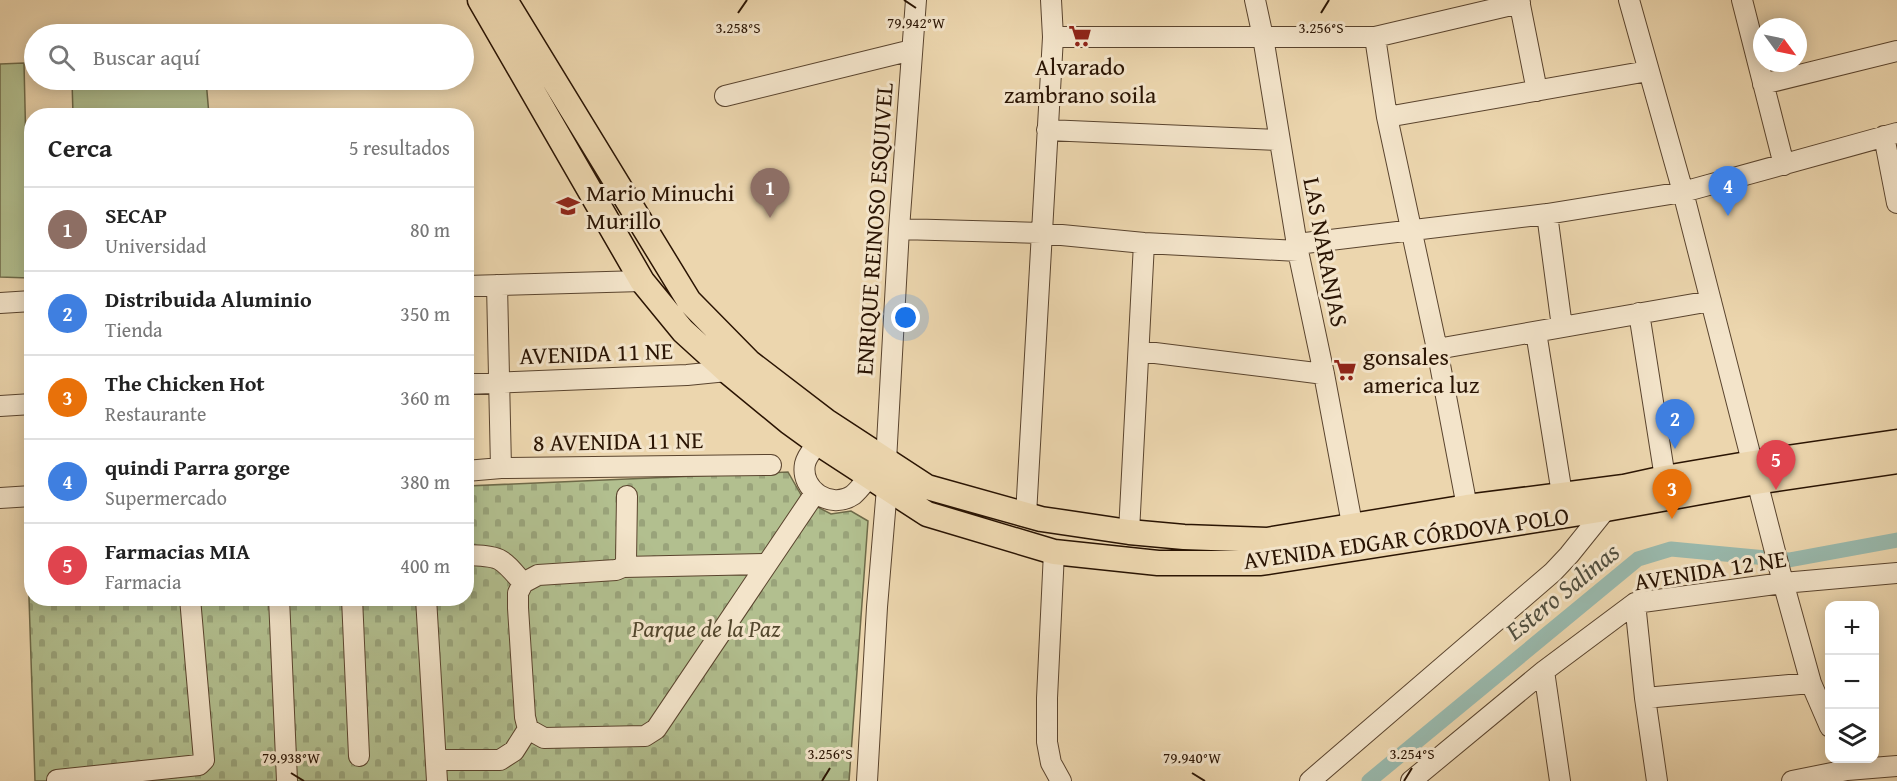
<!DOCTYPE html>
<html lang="es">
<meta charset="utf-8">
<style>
body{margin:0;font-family:"Gentium Book Plus",serif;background:#f2f2f2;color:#222}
.controls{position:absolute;right:18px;bottom:18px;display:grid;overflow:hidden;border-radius:12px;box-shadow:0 3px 15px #0003}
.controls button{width:54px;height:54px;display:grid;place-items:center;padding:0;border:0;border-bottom:2px solid #e0e0e0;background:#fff;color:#222;font:30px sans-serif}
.compass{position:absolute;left:1753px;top:18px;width:54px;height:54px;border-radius:50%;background:#fff;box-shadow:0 3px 15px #0003;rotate:123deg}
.you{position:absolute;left:906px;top:318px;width:21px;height:21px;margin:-15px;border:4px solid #fff;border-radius:50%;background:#1a73e8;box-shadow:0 0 0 9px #1a73e833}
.badge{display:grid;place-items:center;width:39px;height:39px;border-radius:50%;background:#db2777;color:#fff;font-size:20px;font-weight:700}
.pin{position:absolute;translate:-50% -50px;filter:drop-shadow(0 2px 3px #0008)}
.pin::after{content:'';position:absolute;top:32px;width:21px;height:18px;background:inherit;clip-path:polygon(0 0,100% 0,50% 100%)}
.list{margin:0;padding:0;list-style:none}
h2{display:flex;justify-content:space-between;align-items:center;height:78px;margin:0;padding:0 24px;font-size:26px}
h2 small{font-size:20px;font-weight:400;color:#767676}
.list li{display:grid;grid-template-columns:39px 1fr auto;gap:18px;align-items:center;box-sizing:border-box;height:84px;padding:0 24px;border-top:2px solid #e0e0e0}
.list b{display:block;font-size:22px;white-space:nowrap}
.list p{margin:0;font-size:20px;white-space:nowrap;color:#767676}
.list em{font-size:20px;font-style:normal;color:#767676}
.icon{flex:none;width:33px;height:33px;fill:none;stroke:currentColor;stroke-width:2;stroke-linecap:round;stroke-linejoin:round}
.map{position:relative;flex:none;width:1897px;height:781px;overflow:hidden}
.search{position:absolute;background:#fff;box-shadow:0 3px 15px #0003;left:24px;top:24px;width:450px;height:66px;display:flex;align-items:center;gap:15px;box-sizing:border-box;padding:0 21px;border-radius:33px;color:#767676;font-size:22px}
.panel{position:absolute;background:#fff;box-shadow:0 3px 15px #0003;left:24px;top:108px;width:450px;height:498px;border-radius:24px}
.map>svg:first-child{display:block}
.cemetery{fill:url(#cemetery-stones);stroke:#6e6a49;stroke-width:1.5}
.green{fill:#b2bf8f;stroke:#6e6a49;stroke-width:1.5}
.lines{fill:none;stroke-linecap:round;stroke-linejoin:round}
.canal{stroke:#99b9ad;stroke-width:15}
.minor-casing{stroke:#5a442e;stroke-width:22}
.major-casing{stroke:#2a1403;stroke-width:27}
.minor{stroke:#f3e4ca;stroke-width:20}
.major{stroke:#ecd6ae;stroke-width:24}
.ticks{fill:none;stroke:#2a1403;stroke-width:2}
.labels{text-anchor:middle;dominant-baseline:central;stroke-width:6;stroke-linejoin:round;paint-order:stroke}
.poi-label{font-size:24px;fill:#2a1403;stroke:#f3e4ca;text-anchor:start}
.street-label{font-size:24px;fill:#2a1403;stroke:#f3e4ca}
.park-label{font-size:24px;font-style:italic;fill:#53472d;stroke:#f3e4ca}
.water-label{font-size:26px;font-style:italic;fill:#514e3e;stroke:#f3e4ca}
.ticks-label{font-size:15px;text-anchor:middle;fill:#2a1403;stroke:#f3e4ca;stroke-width:6;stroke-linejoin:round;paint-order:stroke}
</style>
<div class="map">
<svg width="1897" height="781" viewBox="0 0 1897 781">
<defs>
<pattern id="cemetery-stones" width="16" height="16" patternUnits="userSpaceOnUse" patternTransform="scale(1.5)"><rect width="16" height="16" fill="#b2bf8f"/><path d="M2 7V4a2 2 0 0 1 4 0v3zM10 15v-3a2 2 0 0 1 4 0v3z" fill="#99a37a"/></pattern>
</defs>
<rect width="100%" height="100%" fill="#ecd6ae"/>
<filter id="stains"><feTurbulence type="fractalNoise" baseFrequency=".00333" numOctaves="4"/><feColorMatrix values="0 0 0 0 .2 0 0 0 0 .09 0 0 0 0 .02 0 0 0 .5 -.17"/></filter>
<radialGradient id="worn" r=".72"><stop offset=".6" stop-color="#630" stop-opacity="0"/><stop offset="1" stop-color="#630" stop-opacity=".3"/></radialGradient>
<path class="cemetery" d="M 788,472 L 804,500 L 831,514 L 851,511 L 868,521 L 849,781 L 35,781 L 26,506 L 31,506 L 32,598 L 466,598 L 467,486 Z"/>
<path class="green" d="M 24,63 L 29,278 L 0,277 L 0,64 Z
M 72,80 L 206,80 L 209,115 L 73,115 Z"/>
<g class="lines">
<path class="canal" d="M 1369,781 L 1638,559 L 1671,549 L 1789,560 L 1897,540"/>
<g class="minor-casing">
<path id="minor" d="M 1255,0 L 1263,37 L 1298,251 L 1324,374 L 1355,540
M 1519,0 L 1537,91
M 1629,0 L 1683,192 L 1780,571 L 1811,683 L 1830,727
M 1742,0 L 1784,165
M 1053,37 L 1375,37 L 1520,3
M 1375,37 L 1387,117 L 1437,349 L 1467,507
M 1763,84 L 1897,51
M 725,96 L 912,50
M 1387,117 L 1648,71
M 1047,130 L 1280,140
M 1884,136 L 1897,203
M 1547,214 L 1562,327
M 899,229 L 1041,233 L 1144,243 L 1298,251
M 1297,244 L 1547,214 L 1683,192 L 1897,133
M 497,285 L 501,468
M 466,286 L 642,281
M 0,303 L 32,301
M 1639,313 L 1665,478
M 1536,332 L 1562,494
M 1437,349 L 1711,301
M 1139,351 L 1324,374
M 466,384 L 687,375 L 727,371
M 0,406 L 32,404
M 818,443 C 813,450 807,455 805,464 C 800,490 831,510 853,495 C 859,490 864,483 869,477
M 466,471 L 501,468 L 771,465
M 0,498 L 32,496
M 1026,515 L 1053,37 L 1051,0
M 1129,532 L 1144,243
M 1054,552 L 1047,698 L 1047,742 L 1051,763 L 1061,781
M 466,555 C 501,556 501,557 523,583
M 623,567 L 767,564
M 523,583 L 538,575 L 616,570 L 623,567 L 626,561 L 627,496
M 523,583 L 518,593 L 518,608 L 525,717 L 528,729
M 279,598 L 287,781
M 352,598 L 359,756
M 426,598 L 437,781
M 1635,603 L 1645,698 L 1657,781
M 1544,671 L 1560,781
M 1645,698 L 1811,683
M 528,729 L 544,738 L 645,736 L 656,729 L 815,493
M 436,760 L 500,760 L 514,751 L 528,729
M 57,780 L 199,765 L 204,760 L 190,598
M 867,781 L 877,607 L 887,488 L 886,461 L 899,229 L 916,0
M 1310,781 L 1553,572 L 1569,555 L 1610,504
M 1411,781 L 1544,671 L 1635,603 L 1783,583 L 1897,573
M 1792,781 L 1847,770 L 1897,766"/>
</g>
<g class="major-casing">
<path id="major" d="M 480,0 L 642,281 L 683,331 L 727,371 L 789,422 L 818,443 L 927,514 L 1054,552 L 1158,563 L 1261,563 L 1606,509 L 1756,482 L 1897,461
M 505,0 L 689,301 L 749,362 L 826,421 L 927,487 L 1041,519 L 1129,532 L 1184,537 L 1267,540 L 1467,507 L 1624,487 L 1665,478 L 1753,463 L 1897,442"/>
</g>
<use href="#minor" class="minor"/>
<use href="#major" class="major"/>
</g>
<path class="ticks" d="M 904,0 L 916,8M 738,13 L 747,0M 1321,13 L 1329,0M 291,773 L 304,781M 1192,773 L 1205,781M 822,781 L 830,768M 1404,781 L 1412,768"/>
<defs>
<g id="supermarket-bare" transform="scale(1.8)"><path d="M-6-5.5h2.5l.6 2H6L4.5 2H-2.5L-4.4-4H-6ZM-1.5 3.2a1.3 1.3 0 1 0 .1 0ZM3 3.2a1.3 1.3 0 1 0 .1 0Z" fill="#8f2418" stroke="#f3e4ca" stroke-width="2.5" paint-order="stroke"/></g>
<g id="school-bare" transform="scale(1.8)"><path d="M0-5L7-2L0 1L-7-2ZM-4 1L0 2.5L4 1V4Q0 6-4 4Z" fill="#8f2418" stroke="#f3e4ca" stroke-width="2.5" paint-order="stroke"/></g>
</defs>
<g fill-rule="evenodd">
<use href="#supermarket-bare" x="1080" y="36"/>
<use href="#school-bare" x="568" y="206"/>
<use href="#supermarket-bare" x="1345" y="370"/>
</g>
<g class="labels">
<g class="poi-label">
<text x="1080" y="66" text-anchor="middle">Alvarado<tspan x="1080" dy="28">zambrano soila</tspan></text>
<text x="586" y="192">Mario Minuchi<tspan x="586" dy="28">Murillo</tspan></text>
<text x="1363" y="356">gonsales<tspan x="1363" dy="28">america luz</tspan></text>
</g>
<g class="street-label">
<text transform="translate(874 229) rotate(-86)">ENRIQUE REINOSO ESQUIVEL</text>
<text transform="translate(1326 252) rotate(79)">LAS NARANJAS</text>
<text transform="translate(596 353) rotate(-2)">AVENIDA 11 NE</text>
<text transform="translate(618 441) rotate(-1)">8 AVENIDA 11 NE</text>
<text transform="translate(1406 538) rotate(-8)">AVENIDA EDGAR CÓRDOVA POLO</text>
<text transform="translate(1710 570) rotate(-9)">AVENIDA 12 NE</text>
</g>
<g class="park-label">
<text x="706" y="628">Parque de la Paz</text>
</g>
<g class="water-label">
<text transform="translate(1562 591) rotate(-39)">Estero Salinas</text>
</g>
</g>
<g class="ticks-label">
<text x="916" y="28">79.942°W</text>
<text x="738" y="33">3.258°S</text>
<text x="1321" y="33">3.256°S</text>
<text x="830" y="759">3.256°S</text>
<text x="1412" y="759">3.254°S</text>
<text x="291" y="763">79.938°W</text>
<text x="1192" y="763">79.940°W</text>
</g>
<rect width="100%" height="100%" filter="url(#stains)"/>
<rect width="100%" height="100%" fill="url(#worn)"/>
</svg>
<div class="controls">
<button>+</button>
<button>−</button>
<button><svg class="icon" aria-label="layers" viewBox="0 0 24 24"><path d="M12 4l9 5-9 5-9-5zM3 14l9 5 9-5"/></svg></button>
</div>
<svg class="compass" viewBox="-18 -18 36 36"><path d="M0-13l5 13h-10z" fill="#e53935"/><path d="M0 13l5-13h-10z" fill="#767676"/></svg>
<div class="you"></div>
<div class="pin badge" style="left:770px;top:218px;background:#8d6e63">1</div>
<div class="pin badge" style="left:1675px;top:449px;background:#3f7fe0">2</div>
<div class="pin badge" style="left:1672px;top:519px;background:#e8710a">3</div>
<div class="pin badge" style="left:1728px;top:216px;background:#3f7fe0">4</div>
<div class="pin badge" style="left:1776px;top:490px;background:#e0444e">5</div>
<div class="search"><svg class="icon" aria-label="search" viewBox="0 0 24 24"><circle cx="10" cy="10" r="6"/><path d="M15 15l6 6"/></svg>Buscar aquí</div>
<section class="panel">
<h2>Cerca<small>5 resultados</small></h2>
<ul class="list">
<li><span class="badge" style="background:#8d6e63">1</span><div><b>SECAP</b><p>Universidad</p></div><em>80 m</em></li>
<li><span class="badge" style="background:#3f7fe0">2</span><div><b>Distribuida Aluminio</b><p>Tienda</p></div><em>350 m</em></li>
<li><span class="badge" style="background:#e8710a">3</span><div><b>The Chicken Hot</b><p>Restaurante</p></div><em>360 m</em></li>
<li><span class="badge" style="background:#3f7fe0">4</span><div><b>quindi Parra gorge</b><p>Supermercado</p></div><em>380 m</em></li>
<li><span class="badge" style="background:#e0444e">5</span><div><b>Farmacias MIA</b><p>Farmacia</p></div><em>400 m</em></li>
</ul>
</section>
</div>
